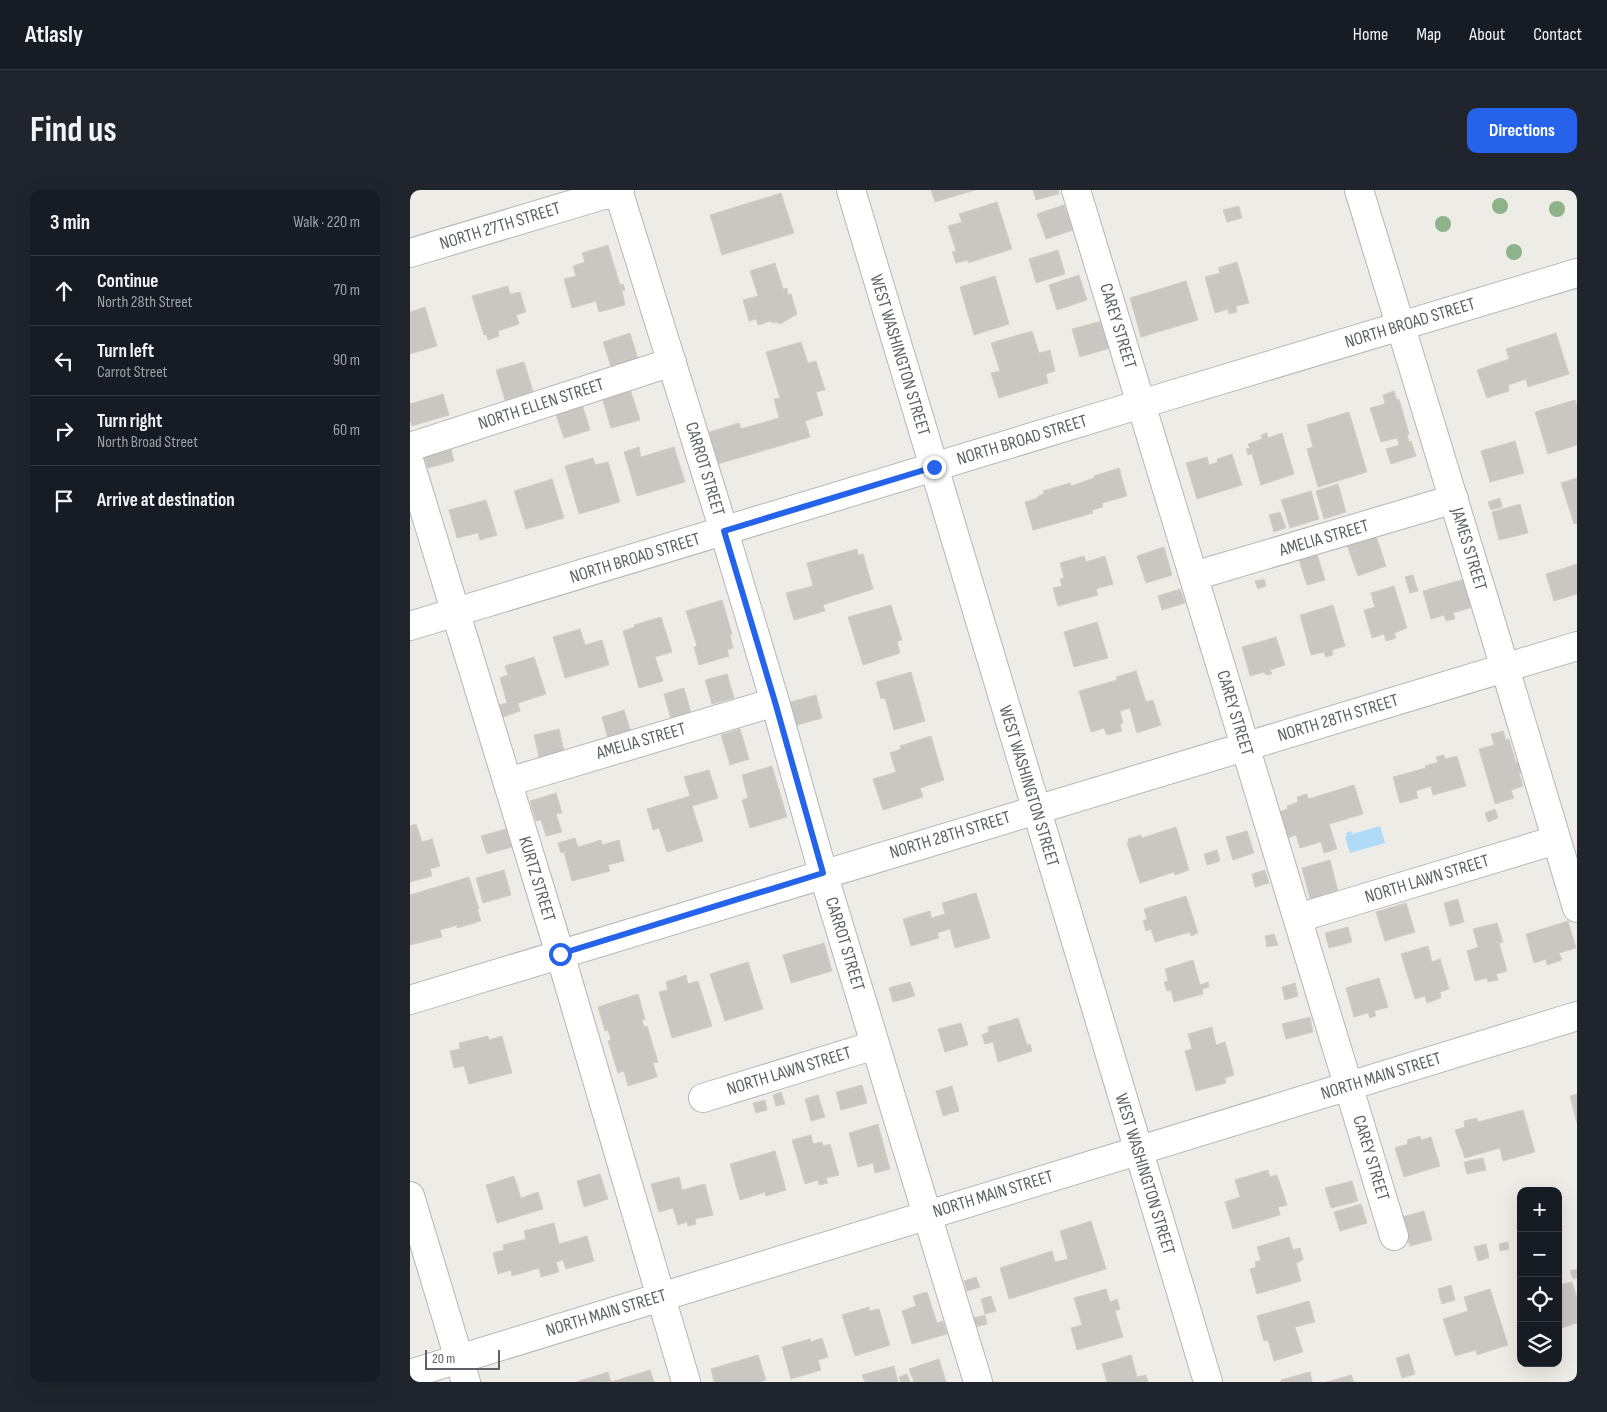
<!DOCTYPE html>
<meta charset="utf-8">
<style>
body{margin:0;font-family:"Sofia Sans Condensed",sans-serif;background:#20242c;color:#f1f3f6}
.controls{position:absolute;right:15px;bottom:15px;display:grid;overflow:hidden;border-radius:10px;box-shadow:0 5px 20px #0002}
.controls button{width:45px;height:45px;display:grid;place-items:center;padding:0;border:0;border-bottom:1px solid #363941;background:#171b24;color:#f1f3f6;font:25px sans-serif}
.scale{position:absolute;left:15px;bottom:12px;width:75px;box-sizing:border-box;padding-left:5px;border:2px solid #5e6165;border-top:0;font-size:14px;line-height:18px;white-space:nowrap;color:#5e6165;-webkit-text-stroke:4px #fff;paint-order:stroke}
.stop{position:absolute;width:15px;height:15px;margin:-11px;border:4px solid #2563eb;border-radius:50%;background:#fff}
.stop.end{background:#2563eb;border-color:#fff;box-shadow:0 1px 5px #0008}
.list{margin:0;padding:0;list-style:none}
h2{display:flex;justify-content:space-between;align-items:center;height:65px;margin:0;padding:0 20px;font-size:21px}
h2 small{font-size:16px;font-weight:400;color:#9ea1a6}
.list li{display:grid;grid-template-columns:32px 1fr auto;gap:15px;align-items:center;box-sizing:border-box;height:70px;padding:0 20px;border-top:1px solid #363941}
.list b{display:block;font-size:19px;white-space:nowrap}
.list p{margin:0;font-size:16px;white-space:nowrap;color:#9ea1a6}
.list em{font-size:16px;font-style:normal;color:#9ea1a6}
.icon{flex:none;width:28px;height:28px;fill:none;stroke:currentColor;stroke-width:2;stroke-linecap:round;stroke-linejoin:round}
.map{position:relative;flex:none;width:1167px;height:1192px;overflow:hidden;border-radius:10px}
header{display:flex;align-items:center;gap:30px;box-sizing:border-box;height:70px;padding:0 25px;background:#171b24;border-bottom:1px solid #363941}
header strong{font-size:24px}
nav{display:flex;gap:28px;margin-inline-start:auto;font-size:18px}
.intro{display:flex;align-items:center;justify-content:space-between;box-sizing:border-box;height:120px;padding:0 30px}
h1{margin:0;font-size:35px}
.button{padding:12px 22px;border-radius:10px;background:#2563eb;color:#fff;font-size:18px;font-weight:700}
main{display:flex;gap:30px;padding:0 30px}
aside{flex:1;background:#171b24;border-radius:10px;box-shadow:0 5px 20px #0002}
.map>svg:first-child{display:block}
.water{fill:#afdbf6}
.building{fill:#cac7c3;stroke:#d3cec5}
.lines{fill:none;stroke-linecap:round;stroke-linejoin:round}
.minor-casing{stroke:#b3b6ba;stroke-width:30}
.minor{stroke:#fff;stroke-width:28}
.tree{fill:#8eb28a}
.route{stroke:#2563eb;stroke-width:6}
.labels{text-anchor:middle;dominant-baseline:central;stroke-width:4.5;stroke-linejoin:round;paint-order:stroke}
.street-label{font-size:18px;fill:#5e6165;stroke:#fff}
</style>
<header>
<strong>Atlasly</strong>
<nav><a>Home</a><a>Map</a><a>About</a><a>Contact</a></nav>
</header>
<div class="intro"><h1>Find us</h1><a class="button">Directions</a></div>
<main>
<aside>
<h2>3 min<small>Walk · 220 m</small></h2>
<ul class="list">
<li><svg class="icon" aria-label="ahead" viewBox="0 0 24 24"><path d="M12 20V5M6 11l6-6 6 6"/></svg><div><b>Continue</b><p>North 28th Street</p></div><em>70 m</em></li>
<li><svg class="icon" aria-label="left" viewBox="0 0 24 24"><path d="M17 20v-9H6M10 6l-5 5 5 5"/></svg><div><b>Turn left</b><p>Carrot Street</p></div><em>90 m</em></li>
<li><svg class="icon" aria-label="right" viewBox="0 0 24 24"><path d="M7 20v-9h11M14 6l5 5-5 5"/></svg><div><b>Turn right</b><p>North Broad Street</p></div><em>60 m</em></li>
<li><svg class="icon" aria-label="arrive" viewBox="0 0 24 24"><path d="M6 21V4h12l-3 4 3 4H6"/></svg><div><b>Arrive at destination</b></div></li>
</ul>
</aside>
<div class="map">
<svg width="1167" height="1192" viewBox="0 0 1167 1192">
<rect width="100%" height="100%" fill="#eeece6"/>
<path class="water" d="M 970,636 L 975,653 L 940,663 L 935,647 L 937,646 L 936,643 L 941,641 L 942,644 Z"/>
<path class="building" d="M 521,0 L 565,0 L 525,12 Z
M 623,0 L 648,0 L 649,4 L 626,10 Z
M 371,3 L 384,43 L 312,65 L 300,25 Z
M 587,12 L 602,59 L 558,73 L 558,70 L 546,73 L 542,62 L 546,61 L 538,36 L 552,32 L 549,24 Z
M 654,15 L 663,40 L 636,49 L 627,24 Z
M 829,16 L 832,28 L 817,32 L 813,20 Z
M 198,55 L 210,95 L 213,94 L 215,100 L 212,100 L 215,115 L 189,122 L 186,111 L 162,118 L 154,89 L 166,86 L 163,76 L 175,72 L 172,63 Z
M 648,60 L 655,84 L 626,93 L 619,69 Z
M 827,72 L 839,113 L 826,116 L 827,122 L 819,124 L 818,119 L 805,123 L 795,87 L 810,83 L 808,78 Z
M 365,73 L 373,99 L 377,98 L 378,105 L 381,104 L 387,124 L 370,134 L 366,132 L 362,133 L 361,131 L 348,135 L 346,129 L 339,131 L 333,110 L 348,106 L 340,81 Z
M 669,85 L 677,110 L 647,120 L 639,95 Z
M 585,86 L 599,134 L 564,145 L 550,97 Z
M 776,91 L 788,130 L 731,147 L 720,108 Z
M 98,96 L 100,104 L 110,102 L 116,122 L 106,125 L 109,134 L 88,141 L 89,146 L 78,150 L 76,144 L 74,145 L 62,106 Z
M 15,117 L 27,156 L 0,164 L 0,122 Z
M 692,131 L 700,158 L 670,167 L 662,139 Z
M 622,141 L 629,163 L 640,160 L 645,181 L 636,184 L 638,193 L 589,208 L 581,183 L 590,181 L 581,153 Z
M 220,143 L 228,169 L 201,177 L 193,152 Z
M 1146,143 L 1159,184 L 1118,197 L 1116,189 L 1098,195 L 1099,201 L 1077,208 L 1067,180 L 1099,169 L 1096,159 Z
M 391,152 L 398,173 L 406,171 L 415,200 L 406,202 L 413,225 L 395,231 L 400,247 L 308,274 L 299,242 L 329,233 L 331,239 L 369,228 L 364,209 L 370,208 L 356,162 Z
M 114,172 L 123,202 L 95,210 L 86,180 Z
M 220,199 L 230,230 L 201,238 L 192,207 Z
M 984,201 L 987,210 L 989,209 L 999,244 L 997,245 L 999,252 L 1001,251 L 1006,266 L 981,274 L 976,259 L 989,255 L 987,248 L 971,252 L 960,218 L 975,214 L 973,205 Z
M 33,204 L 39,225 L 2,236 L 0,229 L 0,214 Z
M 1165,210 L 1167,215 L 1167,255 L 1138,264 L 1125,222 Z
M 172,214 L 180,240 L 154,248 L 145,222 Z
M 939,222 L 957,282 L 908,297 L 897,259 L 903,257 L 897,235 Z
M 857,243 L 858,248 L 872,243 L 884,284 L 851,295 L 842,264 L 838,265 L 836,259 L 840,258 L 838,254 L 852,249 L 851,245 Z
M 1105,251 L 1114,283 L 1080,292 L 1071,261 Z
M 40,256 L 44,271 L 18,278 L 13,263 Z
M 229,257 L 231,267 L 264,257 L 275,292 L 227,306 L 214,262 Z
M 822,264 L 832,295 L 787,309 L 776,273 L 797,267 L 799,275 L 808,272 L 807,269 Z
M 183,268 L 185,275 L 198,272 L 210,312 L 169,324 L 155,276 Z
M 709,278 L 717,306 L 692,313 L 693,317 L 682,320 L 683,323 L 623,340 L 615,312 L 628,308 L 628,306 L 634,304 L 633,301 L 660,293 L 661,296 L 684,288 L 684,286 Z
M 1167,288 L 1167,333 L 1164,334 L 1151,293 Z
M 142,289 L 154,328 L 116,339 L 104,301 Z
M 928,294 L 936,322 L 914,329 L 906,301 Z
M 901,301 L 909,329 L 880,338 L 871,310 Z
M 1090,308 L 1092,317 L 1081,320 L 1078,312 Z
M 76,310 L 87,345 L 70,350 L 68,343 L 47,348 L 39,320 Z
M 1110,314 L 1118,343 L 1089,350 L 1082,322 Z
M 870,322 L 876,338 L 864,342 L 859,325 Z
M 966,346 L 976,376 L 948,386 L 937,355 Z
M 754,357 L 762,385 L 736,393 L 727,366 Z
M 447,359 L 448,365 L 453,364 L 463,399 L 413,415 L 415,421 L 384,430 L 376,403 L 403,396 L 397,373 Z
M 907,364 L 915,390 L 897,395 L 889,370 Z
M 674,366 L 676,372 L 695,366 L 703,394 L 686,399 L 688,405 L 648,416 L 643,398 L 652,396 L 650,389 L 654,388 L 650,373 Z
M 1167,374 L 1167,404 L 1144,411 L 1136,384 Z
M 1003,385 L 1008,401 L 1000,403 L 995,387 Z
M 1058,388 L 1066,416 L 1043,423 L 1045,429 L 1036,431 L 1034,425 L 1021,429 L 1013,401 Z
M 854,389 L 856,396 L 848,399 L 845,391 Z
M 984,396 L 997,438 L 984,443 L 986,448 L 976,451 L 974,444 L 962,448 L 954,420 L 965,417 L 961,403 Z
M 770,399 L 775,413 L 752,420 L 748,406 Z
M 312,410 L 322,444 L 320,445 L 323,458 L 317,460 L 319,466 L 289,475 L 284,457 L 287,456 L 276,421 Z
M 481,415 L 492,450 L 487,451 L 490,463 L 453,475 L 438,427 Z
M 923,415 L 935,456 L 922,460 L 923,465 L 916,467 L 914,462 L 901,465 L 890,425 Z
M 251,427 L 262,462 L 245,467 L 253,491 L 229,498 L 213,441 L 225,437 L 224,435 Z
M 687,432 L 698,468 L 664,477 L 654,442 Z
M 170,439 L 175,455 L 192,450 L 199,475 L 155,488 L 143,447 Z
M 866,447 L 875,475 L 860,480 L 862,484 L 856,485 L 854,482 L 840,486 L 832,457 Z
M 124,467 L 136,504 L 108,513 L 110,521 L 93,527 L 89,515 L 97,513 L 90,488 L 98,485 L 95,476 Z
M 726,481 L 736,512 L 743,510 L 751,535 L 727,543 L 720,518 L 710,521 L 713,533 L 710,534 L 712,541 L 697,545 L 694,538 L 681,542 L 669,501 L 707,490 L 706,487 Z
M 501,482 L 515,531 L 484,540 L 475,508 L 471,509 L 466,492 Z
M 317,484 L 324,508 L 302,514 L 295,490 Z
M 274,498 L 281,523 L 261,529 L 254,504 Z
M 406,505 L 412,528 L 384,536 L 377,513 Z
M 214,520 L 222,545 L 199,552 L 192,527 Z
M 149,539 L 155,565 L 130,571 L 124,545 Z
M 330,539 L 339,569 L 320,575 L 311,545 Z
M 1093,541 L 1096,550 L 1099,549 L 1106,573 L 1111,571 L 1114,581 L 1109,583 L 1113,596 L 1101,600 L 1104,608 L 1085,614 L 1069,559 L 1084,555 L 1081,544 Z
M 521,546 L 534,590 L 510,598 L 513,607 L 473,620 L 463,589 L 486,582 L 480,563 L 491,559 L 490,556 Z
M 1034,565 L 1035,569 L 1047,566 L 1056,596 L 1023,605 L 1021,596 L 1006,601 L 1008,608 L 990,613 L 983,587 L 1016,578 L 1015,576 L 1028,572 L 1026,567 Z
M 362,576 L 377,627 L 340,638 L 332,610 L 338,608 L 332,585 Z
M 299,580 L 308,608 L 282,616 L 293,651 L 257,662 L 249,638 L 243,640 L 237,619 L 280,606 L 274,587 Z
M 944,595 L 953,624 L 919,634 L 927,659 L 914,663 L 911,652 L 890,658 L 886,645 L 874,649 L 866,623 L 878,619 L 877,616 L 888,612 L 887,607 L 897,604 L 898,609 Z
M 146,603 L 152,623 L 146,624 L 152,642 L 136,646 L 131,630 L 126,631 L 120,611 Z
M 1085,619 L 1088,628 L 1078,632 L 1075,623 Z
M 6,634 L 12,652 L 22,649 L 30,676 L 20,679 L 22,686 L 0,692 L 0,636 Z
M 766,637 L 779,680 L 765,685 L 764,682 L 730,693 L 717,653 L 719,652 L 718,649 L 731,645 L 732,648 Z
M 96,639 L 102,657 L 77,664 L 71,646 Z
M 837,641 L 844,663 L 823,670 L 816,647 Z
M 165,648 L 168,657 L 191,650 L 192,655 L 209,650 L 214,671 L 198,675 L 200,681 L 162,691 L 154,662 L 151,663 L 148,653 Z
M 807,660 L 810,671 L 797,675 L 794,664 Z
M 920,670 L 928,701 L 900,709 L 892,678 Z
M 94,680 L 101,705 L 73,713 L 66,688 Z
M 855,680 L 859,693 L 845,697 L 842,684 Z
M 59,687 L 69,719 L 67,719 L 71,731 L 47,738 L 47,735 L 30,740 L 32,747 L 0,755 L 0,705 Z
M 566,703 L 580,748 L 545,758 L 540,739 L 527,743 L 529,748 L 501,756 L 493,729 L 520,721 L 521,728 L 535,724 L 532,713 Z
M 776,706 L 788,743 L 781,746 L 780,742 L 745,752 L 741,739 L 736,741 L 733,731 L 737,729 L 734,719 Z
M 1048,709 L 1054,732 L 1040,736 L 1034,713 Z
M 996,713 L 1005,742 L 975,751 L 966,722 Z
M 1158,731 L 1166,758 L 1149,763 L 1152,770 L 1137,775 L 1136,769 L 1124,773 L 1116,744 Z
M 1087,733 L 1093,752 L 1089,753 L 1097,781 L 1086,784 L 1088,790 L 1078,792 L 1077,788 L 1065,791 L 1057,761 L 1068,757 L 1063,739 Z
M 938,737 L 942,752 L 919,758 L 915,743 Z
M 864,744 L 868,755 L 857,757 L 855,746 Z
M 414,753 L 422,781 L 381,793 L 373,765 Z
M 1018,756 L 1022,772 L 1030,769 L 1039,799 L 1030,802 L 1031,808 L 1017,813 L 1015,806 L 1005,809 L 991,764 Z
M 783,770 L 790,795 L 798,792 L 799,797 L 792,799 L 793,804 L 764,812 L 761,800 L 757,801 L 754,792 L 758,791 L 755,779 Z
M 338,772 L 353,819 L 315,831 L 300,784 Z
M 276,785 L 278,794 L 288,791 L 302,836 L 262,848 L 249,802 L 258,800 L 256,792 Z
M 969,788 L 978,817 L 964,821 L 966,826 L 960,828 L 958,823 L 944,827 L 936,798 Z
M 500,792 L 505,806 L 483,812 L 479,798 Z
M 885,793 L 888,806 L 875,810 L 872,797 Z
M 228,804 L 235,829 L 232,830 L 234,837 L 237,836 L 248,872 L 243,873 L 247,887 L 218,896 L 214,881 L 208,883 L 198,851 L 201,850 L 198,840 L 195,841 L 188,817 Z
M 900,827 L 903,842 L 876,849 L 872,834 Z
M 608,828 L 617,855 L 620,854 L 622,861 L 588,872 L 583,852 L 575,854 L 572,845 L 579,842 L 578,837 Z
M 551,833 L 558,855 L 535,862 L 528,839 Z
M 802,837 L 806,855 L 815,852 L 824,885 L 815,888 L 816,893 L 786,901 L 775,861 L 782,859 L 778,844 Z
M 78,846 L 79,850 L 92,846 L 102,883 L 59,894 L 54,876 L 44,878 L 40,861 L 50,859 L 49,853 Z
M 452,895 L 457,913 L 431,920 L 426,902 Z
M 542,896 L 549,921 L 533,926 L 526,901 Z
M 371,902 L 375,914 L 366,916 L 363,905 Z
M 1167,904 L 1167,933 L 1160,906 Z
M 408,905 L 415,927 L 401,931 L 395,909 Z
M 355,910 L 357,920 L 346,923 L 343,913 Z
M 1113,920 L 1125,962 L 1093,971 L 1090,958 L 1055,968 L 1045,940 L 1055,937 L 1054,931 L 1067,928 L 1068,932 Z
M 468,934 L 480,979 L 465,983 L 463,973 L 448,977 L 439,943 Z
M 401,945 L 403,954 L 412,952 L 413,956 L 420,954 L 429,985 L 416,988 L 418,993 L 409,995 L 408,990 L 395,994 L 382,950 Z
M 1010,946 L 1011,950 L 1021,947 L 1030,976 L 994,987 L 985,958 L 998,954 L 997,950 Z
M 365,961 L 376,1000 L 356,1006 L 355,1002 L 330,1010 L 320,974 Z
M 1073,968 L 1076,980 L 1057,984 L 1054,972 Z
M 858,980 L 860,987 L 867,985 L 877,1015 L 868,1017 L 870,1025 L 823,1039 L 815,1012 L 830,1007 L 825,990 Z
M 190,984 L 198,1009 L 174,1017 L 167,991 Z
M 104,986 L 111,1008 L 128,1002 L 133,1019 L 87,1033 L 76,995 Z
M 269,987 L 272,1000 L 295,994 L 303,1025 L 285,1029 L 286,1034 L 278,1036 L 277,1032 L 268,1035 L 263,1018 L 249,1022 L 241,994 Z
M 942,991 L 948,1011 L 921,1018 L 915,998 Z
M 951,1014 L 957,1033 L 930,1041 L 924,1022 Z
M 1014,1021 L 1022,1050 L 1000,1056 L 992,1027 Z
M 681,1031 L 696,1079 L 599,1109 L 590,1078 L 642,1061 L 645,1072 L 658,1069 L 650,1041 Z
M 144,1033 L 149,1054 L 177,1046 L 184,1071 L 156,1079 L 153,1070 L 146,1072 L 149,1082 L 131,1087 L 129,1078 L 102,1086 L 101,1080 L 88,1084 L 83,1063 L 94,1060 L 93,1055 L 116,1049 L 114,1041 Z
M 879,1047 L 883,1060 L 890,1058 L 893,1070 L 886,1073 L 891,1091 L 847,1104 L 840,1079 L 846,1077 L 845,1072 L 851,1070 L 847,1057 Z
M 1098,1052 L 1099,1059 L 1090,1061 L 1089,1054 Z
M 1076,1054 L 1079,1068 L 1068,1071 L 1064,1057 Z
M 1167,1079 L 1167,1088 L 1163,1089 L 1160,1081 Z
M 566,1087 L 570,1097 L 557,1101 L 554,1091 Z
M 1162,1092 L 1167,1108 L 1167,1133 L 1148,1139 L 1148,1093 L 1149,1095 Z
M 1041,1095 L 1045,1110 L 1032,1114 L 1028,1099 Z
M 696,1099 L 700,1112 L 707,1109 L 710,1119 L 705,1121 L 713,1147 L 667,1160 L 661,1138 L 672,1135 L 664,1108 Z
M 1080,1099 L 1098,1155 L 1067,1165 L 1066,1160 L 1045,1166 L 1033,1129 L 1058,1121 L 1054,1107 Z
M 517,1102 L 527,1133 L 533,1131 L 537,1144 L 502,1154 L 492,1121 L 506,1116 L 503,1106 Z
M 581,1106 L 586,1121 L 575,1124 L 571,1109 Z
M 899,1111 L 905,1132 L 885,1137 L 893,1162 L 864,1171 L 858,1150 L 854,1151 L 847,1126 Z
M 459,1117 L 460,1121 L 469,1119 L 480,1155 L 445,1166 L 432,1125 Z
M 575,1125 L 577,1134 L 566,1137 L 563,1128 Z
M 412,1148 L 418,1167 L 408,1170 L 411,1180 L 381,1189 L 372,1157 L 400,1149 L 401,1152 Z
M 999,1164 L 1005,1184 L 992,1188 L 986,1168 Z
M 348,1165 L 356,1190 L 349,1192 L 304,1192 L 301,1179 Z
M 721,1165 L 727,1187 L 736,1185 L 738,1192 L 697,1192 L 692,1174 Z
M 529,1169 L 536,1192 L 504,1192 L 499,1179 Z
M 484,1176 L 488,1192 L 455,1192 L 452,1185 Z
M 240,1180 L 244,1192 L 166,1192 L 198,1182 L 201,1192 Z
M 900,1182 L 902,1192 L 871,1192 L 871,1190 Z
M 497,1184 L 500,1192 L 491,1192 L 489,1187 Z
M 941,1185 L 944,1192 L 917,1192 Z"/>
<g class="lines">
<g class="minor-casing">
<path id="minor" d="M 208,0 L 314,341 L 365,512 L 413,683 L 568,1192
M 441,0 L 798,1192
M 666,0 L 984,1046
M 949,0 L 1095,478 L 1167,718
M 0,63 L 210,0
M 0,257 L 262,172
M 0,273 L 150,764 L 276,1192
M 784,386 L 1044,309
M 0,436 L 731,214 L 1167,83
M 98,592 L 365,512
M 888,728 L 1146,650
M 0,810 L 1167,456
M 293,908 L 465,855
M 0,1006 L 56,1192
M 0,1184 L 1167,826"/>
</g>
<use href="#minor" class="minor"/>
</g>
<g class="tree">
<circle cx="1090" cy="16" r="8"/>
<circle cx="1147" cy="19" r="8"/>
<circle cx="1033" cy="34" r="8"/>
<circle cx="1104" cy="62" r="8"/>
</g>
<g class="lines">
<path class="route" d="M 150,764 L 413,683 L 365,512 L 314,341 L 524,277"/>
</g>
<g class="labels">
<g class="street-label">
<text transform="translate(90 36) rotate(-17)">NORTH 27TH STREET</text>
<text transform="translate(1000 133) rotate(-17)">NORTH BROAD STREET</text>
<text transform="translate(708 136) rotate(73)">CAREY STREET</text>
<text transform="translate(490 165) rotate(73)">WEST WASHINGTON STREET</text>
<text transform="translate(131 214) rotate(-18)">NORTH ELLEN STREET</text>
<text transform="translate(612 250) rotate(-17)">NORTH BROAD STREET</text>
<text transform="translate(295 279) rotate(73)">CARROT STREET</text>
<text transform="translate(914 348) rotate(-16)">AMELIA STREET</text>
<text transform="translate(1059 359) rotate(73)">JAMES STREET</text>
<text transform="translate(225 368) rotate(-17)">NORTH BROAD STREET</text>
<text transform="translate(825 523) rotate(73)">CAREY STREET</text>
<text transform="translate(928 528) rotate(-17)">NORTH 28TH STREET</text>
<text transform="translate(231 551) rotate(-16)">AMELIA STREET</text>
<text transform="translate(619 596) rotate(73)">WEST WASHINGTON STREET</text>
<text transform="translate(540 645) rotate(-17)">NORTH 28TH STREET</text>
<text transform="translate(127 689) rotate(73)">KURTZ STREET</text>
<text transform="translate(1017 689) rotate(-17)">NORTH LAWN STREET</text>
<text transform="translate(435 754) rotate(73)">CARROT STREET</text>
<text transform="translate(379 881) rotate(-17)">NORTH LAWN STREET</text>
<text transform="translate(971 886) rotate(-17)">NORTH MAIN STREET</text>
<text transform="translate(961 968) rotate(73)">CAREY STREET</text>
<text transform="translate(735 984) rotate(73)">WEST WASHINGTON STREET</text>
<text transform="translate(583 1004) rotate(-17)">NORTH MAIN STREET</text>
<text transform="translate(196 1123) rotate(-17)">NORTH MAIN STREET</text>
</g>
</g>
</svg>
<div class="controls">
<button>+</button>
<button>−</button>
<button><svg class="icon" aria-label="locate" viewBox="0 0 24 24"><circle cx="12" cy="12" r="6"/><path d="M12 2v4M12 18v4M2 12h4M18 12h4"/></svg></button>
<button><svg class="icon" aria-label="layers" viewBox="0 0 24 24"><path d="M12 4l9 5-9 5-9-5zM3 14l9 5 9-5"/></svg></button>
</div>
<div class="scale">20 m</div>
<div class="stop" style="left:150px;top:764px"></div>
<div class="stop end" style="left:524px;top:277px"></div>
</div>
</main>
